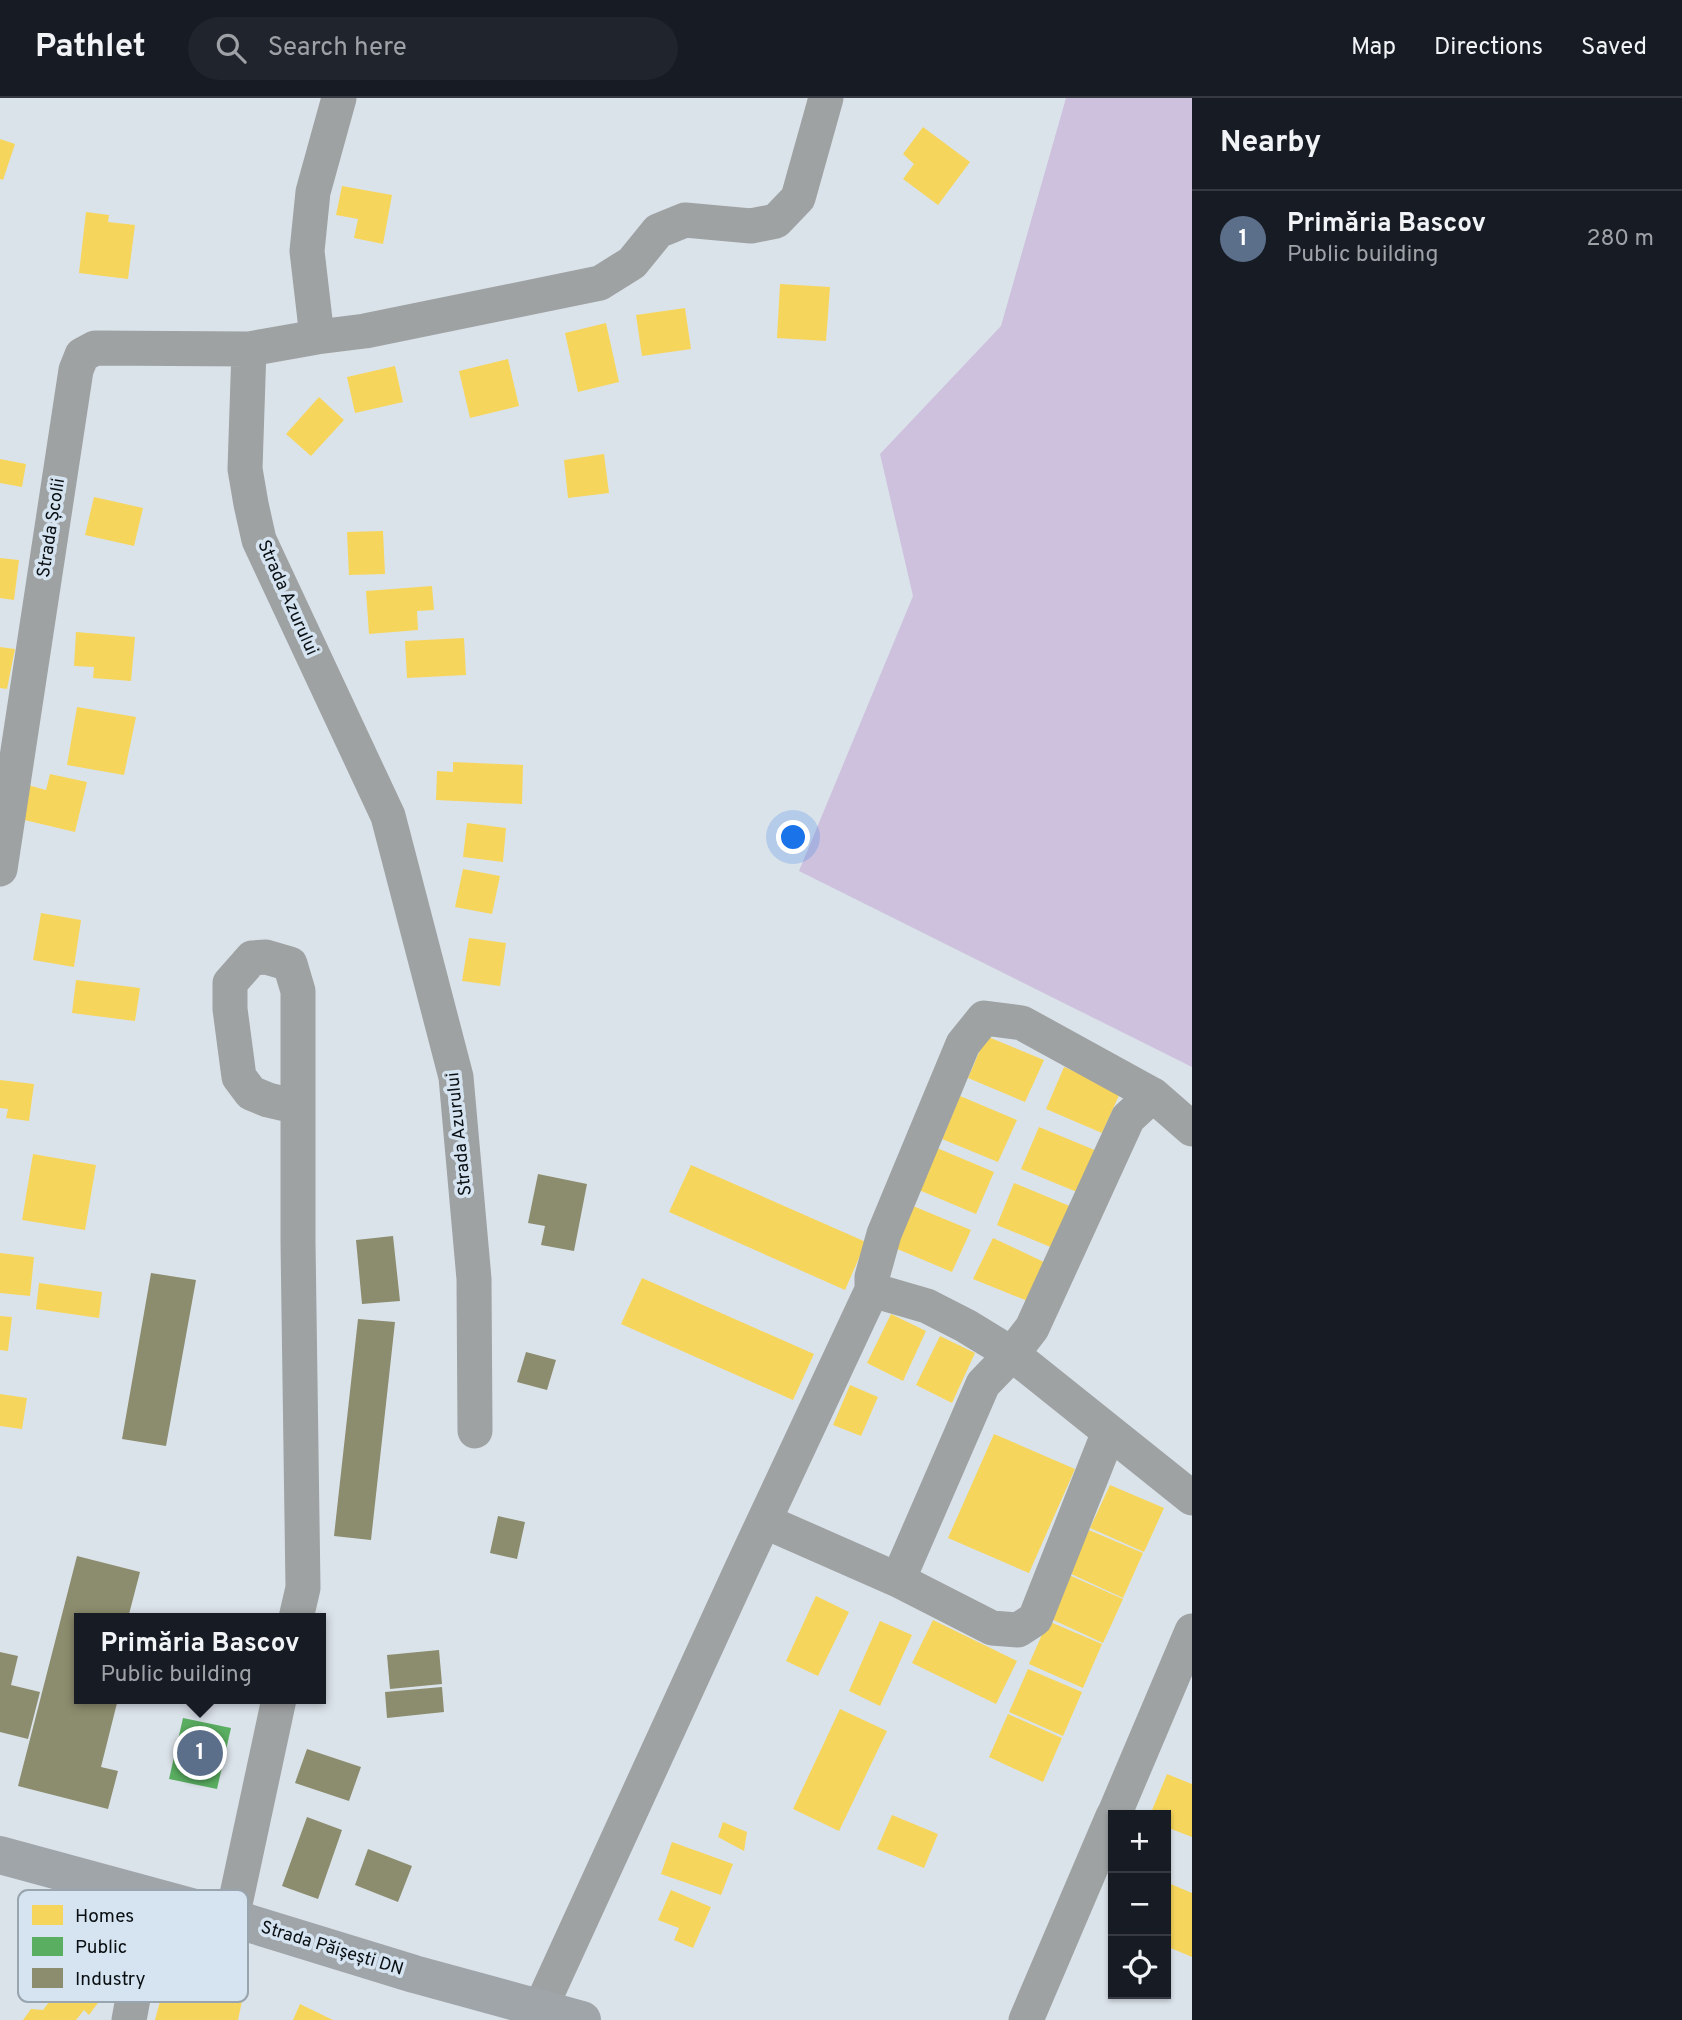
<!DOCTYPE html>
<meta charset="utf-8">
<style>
body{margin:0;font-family:Overpass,sans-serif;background:#20242c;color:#f1f3f6}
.controls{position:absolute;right:21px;bottom:21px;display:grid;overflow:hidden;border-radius:0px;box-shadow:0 2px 5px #0004}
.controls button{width:63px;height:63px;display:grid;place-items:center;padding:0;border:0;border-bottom:2px solid #363941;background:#171b24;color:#f1f3f6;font:35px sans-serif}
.you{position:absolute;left:794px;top:740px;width:24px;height:24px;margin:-18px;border:5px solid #fff;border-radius:50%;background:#1a73e8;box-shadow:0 0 0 10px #1a73e833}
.badge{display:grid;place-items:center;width:46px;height:46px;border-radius:50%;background:#aaaeb2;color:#fff;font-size:23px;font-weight:700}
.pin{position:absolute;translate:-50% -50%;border:4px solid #fff;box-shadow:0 2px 7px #0006}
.popup{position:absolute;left:74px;top:1515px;width:252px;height:91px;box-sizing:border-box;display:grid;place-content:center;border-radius:0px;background:#171b24;filter:drop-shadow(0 2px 5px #0005);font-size:23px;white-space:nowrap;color:#9ea1a6}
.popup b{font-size:26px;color:#f1f3f6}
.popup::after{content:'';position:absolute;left:50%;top:100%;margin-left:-14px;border:14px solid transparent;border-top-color:#171b24}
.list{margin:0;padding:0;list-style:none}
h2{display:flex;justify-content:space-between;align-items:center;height:91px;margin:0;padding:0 28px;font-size:30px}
h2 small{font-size:23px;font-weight:400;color:#9ea1a6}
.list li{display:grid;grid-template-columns:46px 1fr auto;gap:21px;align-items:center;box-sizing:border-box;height:98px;padding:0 28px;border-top:2px solid #363941}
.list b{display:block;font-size:26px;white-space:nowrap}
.list p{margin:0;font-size:23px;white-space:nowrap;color:#9ea1a6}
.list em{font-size:23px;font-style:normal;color:#9ea1a6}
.icon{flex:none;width:38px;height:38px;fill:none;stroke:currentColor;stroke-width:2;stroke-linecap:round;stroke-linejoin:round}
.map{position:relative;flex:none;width:1192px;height:1922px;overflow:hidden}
header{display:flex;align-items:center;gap:42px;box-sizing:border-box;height:98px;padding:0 35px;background:#171b24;border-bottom:2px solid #363941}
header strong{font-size:33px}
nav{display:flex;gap:38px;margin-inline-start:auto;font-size:24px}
.search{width:490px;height:63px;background:#20242c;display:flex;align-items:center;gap:18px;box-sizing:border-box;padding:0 24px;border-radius:38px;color:#9ea1a6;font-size:26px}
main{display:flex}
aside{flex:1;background:#171b24}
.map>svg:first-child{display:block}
.forest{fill:#cdc1dd}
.homes{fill:#f6d55c}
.public{fill:#5aae61}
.industry{fill:#8c8c6e}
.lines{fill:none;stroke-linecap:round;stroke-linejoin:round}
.minor{stroke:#9fa2a3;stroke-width:35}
.major{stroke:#a0a5a9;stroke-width:38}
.labels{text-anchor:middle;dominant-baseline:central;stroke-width:7;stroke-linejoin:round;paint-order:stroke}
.street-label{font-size:18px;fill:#0a0f13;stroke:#d5e4f0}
.key{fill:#d5e4f0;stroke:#98a4ae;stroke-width:2}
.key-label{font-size:19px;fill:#0a0f13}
</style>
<header>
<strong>Pathlet</strong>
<div class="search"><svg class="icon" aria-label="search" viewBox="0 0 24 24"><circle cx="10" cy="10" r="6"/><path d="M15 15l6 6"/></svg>Search here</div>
<nav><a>Map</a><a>Directions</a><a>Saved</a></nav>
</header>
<main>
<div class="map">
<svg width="1192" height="1922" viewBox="0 0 1192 1922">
<rect width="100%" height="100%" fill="#dbe3ea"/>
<path class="forest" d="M 1066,0 L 1192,0 L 1192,969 L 799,773 L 913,498 L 880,356 L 1001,228 Z"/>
<path class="homes" d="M 923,29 L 970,64 L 938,107 L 903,81 L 914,66 L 903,56 Z
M 0,41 L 15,46 L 3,82 L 0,81 Z
M 342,88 L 392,97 L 383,146 L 354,140 L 358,121 L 336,117 Z
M 86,114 L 109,117 L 108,124 L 135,127 L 128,181 L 79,175 Z
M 780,186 L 830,189 L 826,243 L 777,240 Z
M 685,210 L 691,251 L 642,258 L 636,217 Z
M 606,225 L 619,284 L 578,294 L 565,235 Z
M 508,261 L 519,308 L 470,320 L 459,273 Z
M 395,268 L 403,304 L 355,315 L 347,279 Z
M 319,299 L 344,322 L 311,358 L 286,336 Z
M 604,356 L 609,395 L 568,400 L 564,362 Z
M 0,361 L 26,366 L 22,389 L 0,385 Z
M 94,399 L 143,410 L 134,448 L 85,437 Z
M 383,433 L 385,476 L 349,477 L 347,434 Z
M 0,460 L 19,462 L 14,502 L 0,500 Z
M 432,488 L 434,512 L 417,513 L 418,532 L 369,536 L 366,493 Z
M 76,534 L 135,539 L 131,583 L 93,580 L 94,569 L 74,568 Z
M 464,540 L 466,577 L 407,580 L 405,543 Z
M 0,549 L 15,551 L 7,591 L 0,590 Z
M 77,609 L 136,619 L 124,677 L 67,667 Z
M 453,664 L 523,667 L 522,706 L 436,702 L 437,673 L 453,674 Z
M 50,676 L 87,684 L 75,734 L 20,721 L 28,687 L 46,692 Z
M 467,725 L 506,730 L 503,764 L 463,759 Z
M 463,771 L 500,778 L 492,816 L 455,809 Z
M 41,815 L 81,822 L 74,869 L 33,862 Z
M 469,840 L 506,845 L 500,888 L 462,883 Z
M 76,882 L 140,890 L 135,923 L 72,915 Z
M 986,938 L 1044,962 L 1025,1004 L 968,980 Z
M 1064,969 L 1121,993 L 1102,1035 L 1046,1011 Z
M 0,982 L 34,986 L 29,1023 L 6,1020 L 8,1011 L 0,1010 Z
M 960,998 L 1017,1022 L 998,1064 L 942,1041 Z
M 1039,1029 L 1097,1053 L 1077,1094 L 1021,1071 Z
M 937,1050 L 994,1074 L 976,1116 L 919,1092 Z
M 33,1056 L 96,1067 L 85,1132 L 22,1122 Z
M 691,1067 L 866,1144 L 845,1192 L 669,1114 Z
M 1014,1085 L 1072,1109 L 1053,1150 L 997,1127 Z
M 913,1108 L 971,1132 L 952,1174 L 895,1150 Z
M 993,1140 L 1046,1165 L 1030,1204 L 973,1181 Z
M 0,1155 L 34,1159 L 30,1198 L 0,1195 Z
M 642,1180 L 814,1256 L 793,1302 L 621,1226 Z
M 39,1185 L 102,1194 L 99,1220 L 36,1211 Z
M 891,1216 L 926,1233 L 903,1283 L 867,1265 Z
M 0,1218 L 12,1219 L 8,1253 L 0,1252 Z
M 940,1238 L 975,1255 L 952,1305 L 916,1287 Z
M 850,1287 L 878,1299 L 861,1338 L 833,1327 Z
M 0,1296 L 27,1300 L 22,1331 L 0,1328 Z
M 994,1336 L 1075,1371 L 1029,1475 L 948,1440 Z
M 1110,1387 L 1164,1410 L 1144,1454 L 1090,1430 Z
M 1089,1432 L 1143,1455 L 1123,1500 L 1069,1475 Z
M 1069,1477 L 1123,1501 L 1103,1545 L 1049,1520 Z
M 816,1498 L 849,1514 L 818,1578 L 786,1563 Z
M 933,1522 L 1017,1563 L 996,1606 L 912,1565 Z
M 880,1523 L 912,1537 L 880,1608 L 849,1593 Z
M 1048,1523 L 1102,1546 L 1083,1590 L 1029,1566 Z
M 1028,1571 L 1082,1594 L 1063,1638 L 1009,1614 Z
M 840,1611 L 887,1633 L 839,1733 L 793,1711 Z
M 1008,1616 L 1062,1640 L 1043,1684 L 989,1659 Z
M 1167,1676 L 1192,1686 L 1192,1739 L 1166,1729 L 1166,1717 L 1150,1717 Z
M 892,1717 L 938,1736 L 924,1770 L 877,1751 Z
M 723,1724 L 747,1734 L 744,1753 L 718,1739 Z
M 672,1744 L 733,1766 L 721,1797 L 661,1776 Z
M 1166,1784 L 1192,1795 L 1192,1859 L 1166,1848 Z
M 671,1792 L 711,1809 L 693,1850 L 674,1842 L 679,1830 L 658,1822 Z
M 62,1874 L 100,1902 L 89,1917 L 84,1912 L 76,1922 L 23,1922 L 31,1911 L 43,1912 L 56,1895 L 49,1889 Z
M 165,1884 L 242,1903 L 238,1922 L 155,1922 Z
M 300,1906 L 333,1922 L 293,1922 Z"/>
<path class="public" d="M 183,1620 L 231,1630 L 217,1691 L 169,1681 Z"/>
<path class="industry" d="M 538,1076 L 587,1086 L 574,1153 L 541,1147 L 545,1128 L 528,1125 Z
M 393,1138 L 400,1203 L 362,1206 L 356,1142 Z
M 151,1175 L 196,1182 L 166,1348 L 122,1341 Z
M 358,1221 L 395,1224 L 371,1442 L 334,1438 Z
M 526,1254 L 556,1262 L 547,1292 L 517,1284 Z
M 498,1418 L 525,1424 L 517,1461 L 490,1455 Z
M 77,1458 L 140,1474 L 128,1520 L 79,1520 L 79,1601 L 118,1601 L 101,1669 L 118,1673 L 108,1711 L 18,1688 Z
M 439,1552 L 442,1586 L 390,1591 L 387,1557 Z
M 0,1554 L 18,1558 L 11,1587 L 40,1594 L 28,1641 L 0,1634 Z
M 442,1589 L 444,1614 L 387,1620 L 385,1594 Z
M 307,1651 L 361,1669 L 349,1703 L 295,1685 Z
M 307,1719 L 342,1732 L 318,1801 L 282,1788 Z
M 368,1751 L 412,1768 L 398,1804 L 355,1787 Z"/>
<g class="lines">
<path class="minor" d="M 317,239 L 307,153 L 313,94 L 339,0
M 249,251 L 245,371 L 251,406 L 259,442 L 388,718 L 456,979 L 474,1181 L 475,1333
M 0,771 L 76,272 L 82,257 L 95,250 L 249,251 L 317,239 L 365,233 L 600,185 L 632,165 L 658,133 L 685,122 L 751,128 L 776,123 L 798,100 L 826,0
M 872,1192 L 872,1179 L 884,1136 L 963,946 L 984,920 L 1022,925 L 1153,997 L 1192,1031
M 764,1423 L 898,1482 L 992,1530 L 1018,1532 L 1035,1521 L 1109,1334
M 898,1482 L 983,1286 L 1012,1256 L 1032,1230 L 1128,1020 L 1153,997
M 296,1520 L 303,1490 L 298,1144 L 298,893 L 290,866 L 266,859 L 252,860 L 230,885 L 230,911 L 239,979 L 251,995 L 268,1002 L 298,1009
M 1114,1717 L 1192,1533
M 232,1820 L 279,1601
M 540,1911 L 742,1470 L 872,1192 L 927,1208 L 966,1228 L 1012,1256 L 1192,1400
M 129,1922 L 152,1798
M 1026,1922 L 1113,1718"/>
<path class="major" d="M 0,1757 L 232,1820 L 414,1876 L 582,1922"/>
</g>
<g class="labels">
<g class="street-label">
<text transform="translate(52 430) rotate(-81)">Strada Școlii</text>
<text transform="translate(287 500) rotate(66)">Strada Azurului</text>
<text transform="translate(460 1036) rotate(-96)">Strada Azurului</text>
<text transform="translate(332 1851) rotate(17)">Strada Păișești DN</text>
</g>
</g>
<rect x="18" y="1792" width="230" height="112" rx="10" class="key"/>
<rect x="32" y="1807" width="31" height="20" fill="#f6d55c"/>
<rect x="32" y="1839" width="31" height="19" fill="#5aae61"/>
<rect x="32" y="1870" width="31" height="20" fill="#8c8c6e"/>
<g class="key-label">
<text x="75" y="1824">Homes</text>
<text x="75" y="1855">Public</text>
<text x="75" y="1887">Industry</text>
</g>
</svg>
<div class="controls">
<button>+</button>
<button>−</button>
<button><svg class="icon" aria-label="locate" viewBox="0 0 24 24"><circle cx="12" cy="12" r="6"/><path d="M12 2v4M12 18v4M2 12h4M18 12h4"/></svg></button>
</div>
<div class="you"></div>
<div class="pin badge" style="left:200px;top:1655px;background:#5c6f8a">1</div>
<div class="popup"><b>Primăria Bascov</b>Public building</div>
</div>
<aside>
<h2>Nearby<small></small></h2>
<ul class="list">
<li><span class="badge" style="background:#5c6f8a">1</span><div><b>Primăria Bascov</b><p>Public building</p></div><em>280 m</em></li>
</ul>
</aside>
</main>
